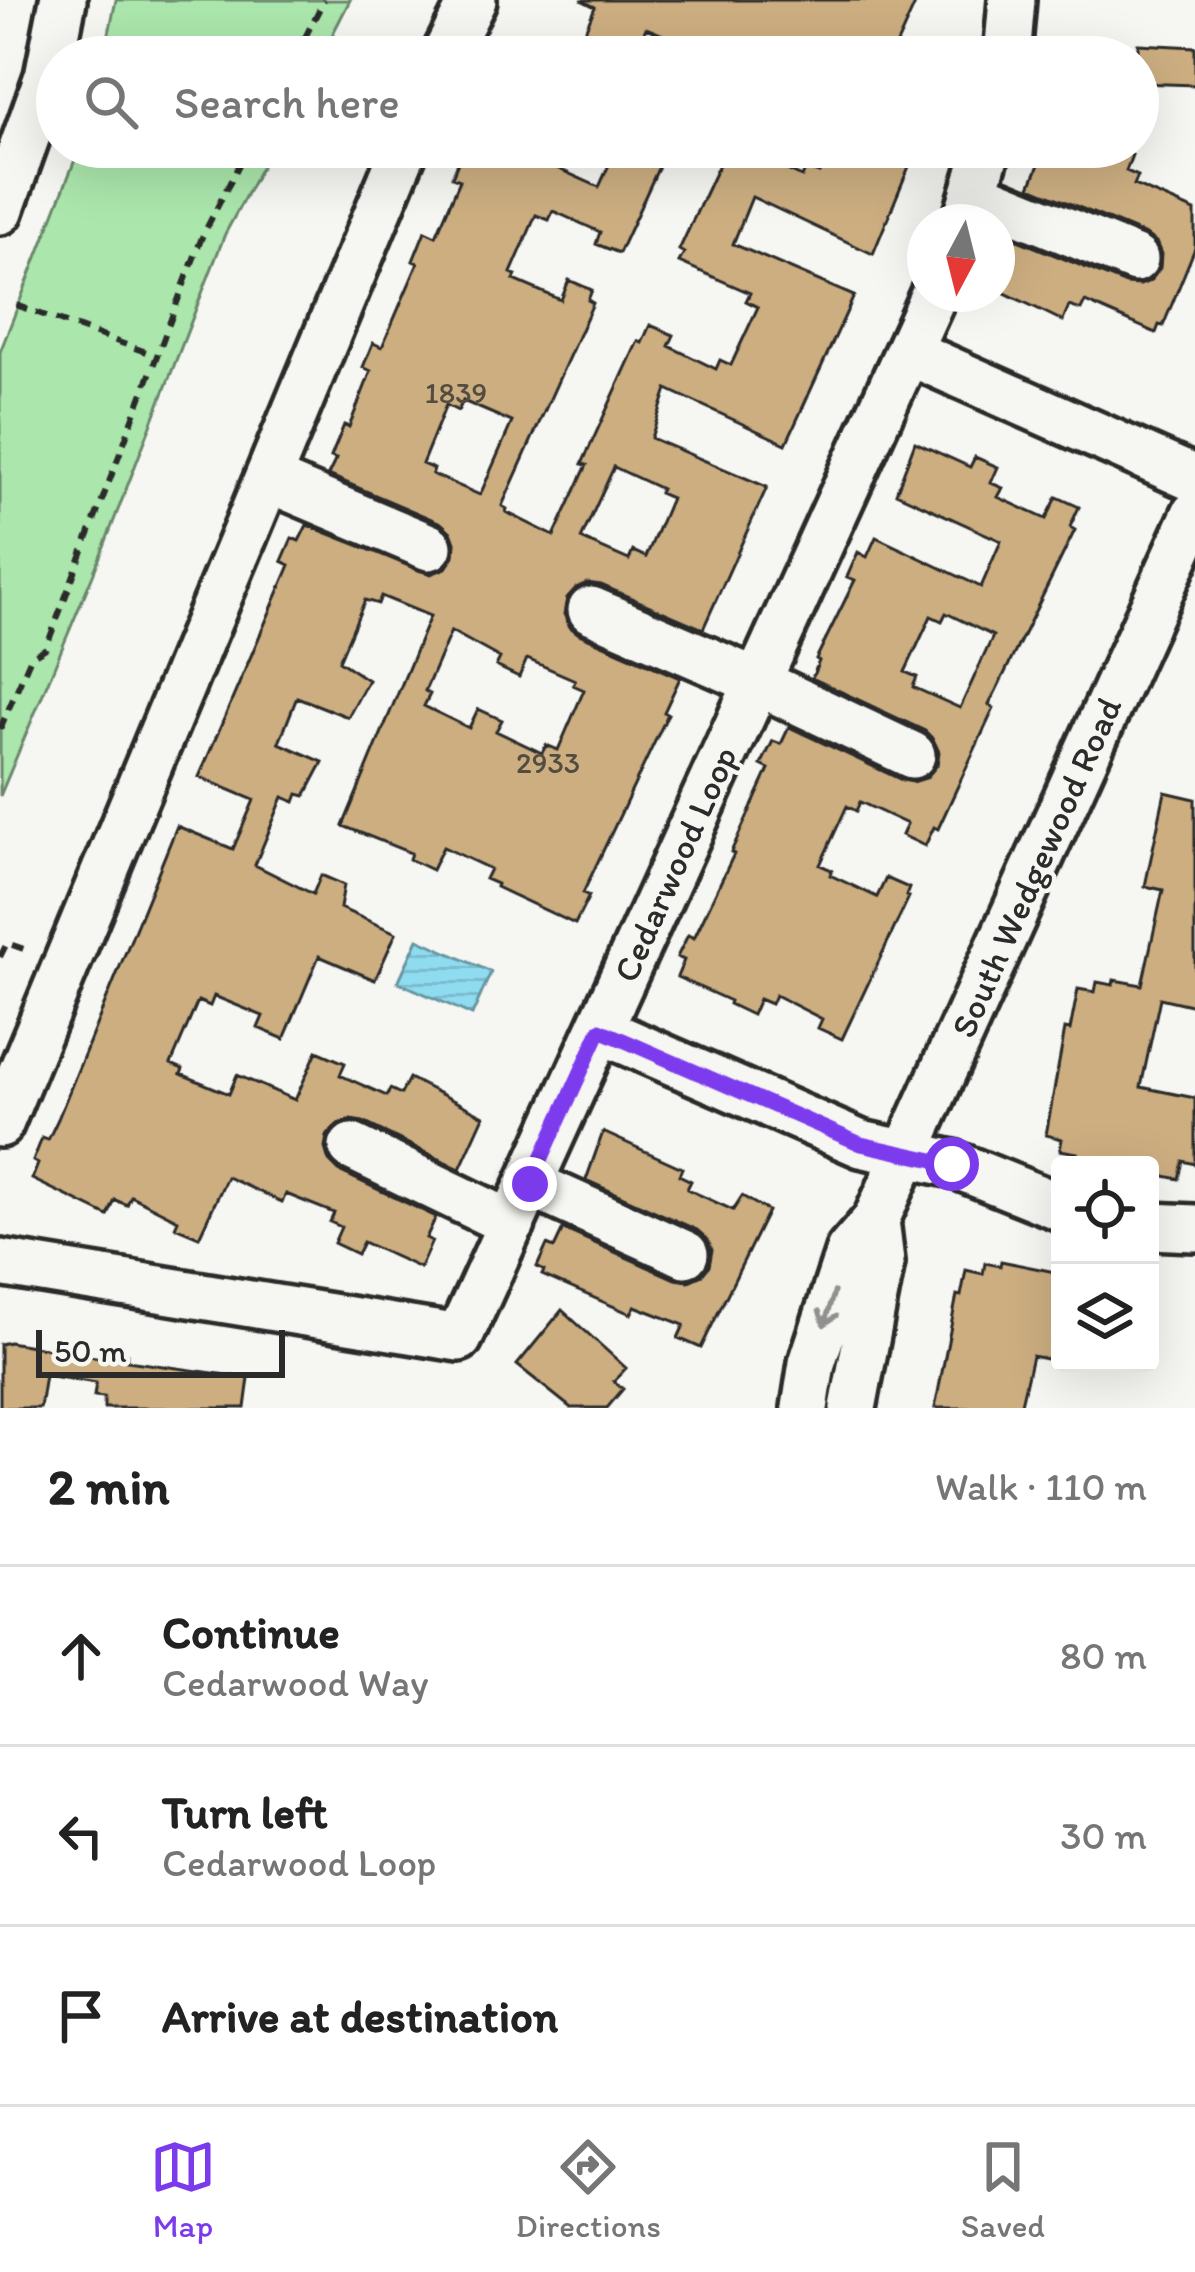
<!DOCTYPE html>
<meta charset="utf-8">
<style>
body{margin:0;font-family:Itim,sans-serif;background:#f2f2f2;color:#222}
.controls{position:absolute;right:36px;bottom:36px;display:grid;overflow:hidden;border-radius:12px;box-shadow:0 12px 48px #0002}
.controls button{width:108px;height:108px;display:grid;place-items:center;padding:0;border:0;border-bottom:3px solid #e0e0e0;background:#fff;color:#222;font:60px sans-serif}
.compass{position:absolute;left:907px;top:204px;width:108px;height:108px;border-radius:50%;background:#fff;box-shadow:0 12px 48px #0002;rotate:187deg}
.scale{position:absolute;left:36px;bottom:30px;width:249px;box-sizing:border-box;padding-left:12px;border:6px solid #2b2b2b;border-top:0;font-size:33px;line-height:42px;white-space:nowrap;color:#2b2b2b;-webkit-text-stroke:9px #f6f6f2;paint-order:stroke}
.stop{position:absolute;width:36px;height:36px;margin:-27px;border:9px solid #7c3aed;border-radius:50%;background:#fff}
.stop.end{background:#7c3aed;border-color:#fff;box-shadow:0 3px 12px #0008}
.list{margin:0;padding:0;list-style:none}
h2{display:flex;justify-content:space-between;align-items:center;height:156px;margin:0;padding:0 48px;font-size:51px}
h2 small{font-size:39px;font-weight:400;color:#767676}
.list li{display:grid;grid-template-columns:78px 1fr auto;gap:36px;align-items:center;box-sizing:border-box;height:180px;padding:0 48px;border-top:3px solid #e0e0e0}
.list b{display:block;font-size:45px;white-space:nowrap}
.list p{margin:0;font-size:39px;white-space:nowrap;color:#767676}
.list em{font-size:39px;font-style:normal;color:#767676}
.icon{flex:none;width:66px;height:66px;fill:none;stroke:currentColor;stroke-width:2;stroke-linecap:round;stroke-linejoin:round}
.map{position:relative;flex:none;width:1195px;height:1408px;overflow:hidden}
.search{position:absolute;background:#fff;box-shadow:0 12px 48px #0002;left:36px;right:36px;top:36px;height:132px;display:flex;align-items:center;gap:30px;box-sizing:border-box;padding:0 42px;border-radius:66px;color:#767676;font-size:45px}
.sheet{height:696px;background:#fff}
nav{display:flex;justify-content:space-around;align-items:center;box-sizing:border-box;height:168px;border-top:3px solid #e0e0e0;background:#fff;font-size:33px;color:#767676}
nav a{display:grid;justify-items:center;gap:6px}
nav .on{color:#7c3aed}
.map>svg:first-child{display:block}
.green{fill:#abe6ac;stroke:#6b886c;stroke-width:3}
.water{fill:url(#water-rules);stroke:#6795a1;stroke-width:3}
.building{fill:#ccae81;stroke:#2b2b2b;stroke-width:3;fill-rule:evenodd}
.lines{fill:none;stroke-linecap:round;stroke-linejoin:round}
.minor-casing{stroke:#2b2b2b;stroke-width:54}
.path{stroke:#2b2b2b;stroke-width:6;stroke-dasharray:12 9;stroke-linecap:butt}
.minor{stroke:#f6f6f2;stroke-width:45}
.oneway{stroke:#90908e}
.route{stroke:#7c3aed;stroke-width:15}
.labels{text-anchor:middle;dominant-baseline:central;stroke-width:9;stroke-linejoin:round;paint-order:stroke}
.number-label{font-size:30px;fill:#534c40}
.street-label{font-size:36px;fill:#2b2b2b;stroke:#f6f6f2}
</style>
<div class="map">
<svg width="1195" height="1408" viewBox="0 0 1195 1408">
<defs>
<pattern id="water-rules" width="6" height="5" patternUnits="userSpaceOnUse" patternTransform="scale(3)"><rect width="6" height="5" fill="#8fdbf0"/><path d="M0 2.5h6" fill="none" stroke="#7cbcce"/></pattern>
</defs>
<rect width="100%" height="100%" fill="#f6f6f2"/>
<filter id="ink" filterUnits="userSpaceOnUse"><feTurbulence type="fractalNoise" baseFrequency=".00833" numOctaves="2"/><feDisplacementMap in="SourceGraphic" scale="24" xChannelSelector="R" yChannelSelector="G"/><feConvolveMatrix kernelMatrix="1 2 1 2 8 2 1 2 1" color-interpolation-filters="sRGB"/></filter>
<g filter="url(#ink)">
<path class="green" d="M 116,0 L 350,0 L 321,57 L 104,57 Z
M 80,147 L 272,147 L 225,234 L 94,572 L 0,796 L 0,352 Z"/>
<path class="water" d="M 418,939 L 491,972 L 472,1015 L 398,982 Z"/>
<path class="building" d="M 581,0 L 917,0 L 891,57 L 691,57 L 695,48 L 646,28 L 633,57 L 574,57 L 595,7 Z
M 1138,44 L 1195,47 L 1195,85 L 1138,83 Z
M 475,147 L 510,147 L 599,187 L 617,147 L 668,147 L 619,253 L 596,244 L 600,232 L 553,211 L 549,220 L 536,215 L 511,273 L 516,275 L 514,280 L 561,300 L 569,280 L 592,290 L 588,300 L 593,303 L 502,506 L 507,509 L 506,512 L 554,536 L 587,465 L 582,464 L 638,341 L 642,343 L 650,325 L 674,335 L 669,346 L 716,369 L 720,360 L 731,365 L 758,307 L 746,301 L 750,293 L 679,262 L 684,253 L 679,250 L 727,147 L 759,147 L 755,155 L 802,177 L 806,168 L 819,173 L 831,147 L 917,147 L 873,254 L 752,197 L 733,244 L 854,296 L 786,444 L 667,389 L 651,438 L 767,487 L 703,629 L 601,585 L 587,583 L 576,588 L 567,598 L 564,614 L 570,627 L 579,634 L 680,678 L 664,712 L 668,714 L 583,893 L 589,896 L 575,924 L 496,887 L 497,884 L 485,879 L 490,869 L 443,847 L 432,870 L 409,859 L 411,853 L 343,826 L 430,616 L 381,596 L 378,604 L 365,600 L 339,661 L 368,680 L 348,717 L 297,697 L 279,743 L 323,762 L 305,796 L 298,794 L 295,802 L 283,797 L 255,865 L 313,894 L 321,875 L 344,885 L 340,908 L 396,933 L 375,980 L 319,956 L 284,1039 L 258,1028 L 263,1016 L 214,996 L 210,1006 L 198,1001 L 171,1064 L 183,1069 L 181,1074 L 229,1094 L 237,1075 L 295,1100 L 317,1051 L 345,1063 L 340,1075 L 387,1096 L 390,1089 L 401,1094 L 409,1078 L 484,1116 L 460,1169 L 363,1122 L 351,1120 L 338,1124 L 327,1136 L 325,1148 L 329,1161 L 339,1171 L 436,1217 L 426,1238 L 432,1241 L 420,1268 L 363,1242 L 357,1254 L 334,1243 L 341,1227 L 330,1222 L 334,1213 L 286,1194 L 282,1202 L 227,1177 L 199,1237 L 175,1227 L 178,1220 L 131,1196 L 127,1205 L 115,1200 L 108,1216 L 32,1179 L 38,1164 L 33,1161 L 42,1138 L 48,1140 L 58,1119 L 177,826 L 233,849 L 254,800 L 199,777 L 290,565 L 282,561 L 292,538 L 299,541 L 307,525 L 431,574 L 446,568 L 454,556 L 455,543 L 451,532 L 441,523 L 328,475 L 336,459 L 331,457 L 344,425 L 349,427 L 371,371 L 363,367 L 373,343 L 382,347 L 418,263 L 413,261 L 425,231 L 436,236 L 460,180 L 452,177 L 462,153 L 471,156 ZM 463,401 L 512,422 L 480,495 L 432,474 L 434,469 L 422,464 L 446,405 L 458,411 ZM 614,467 L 661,489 L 659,493 L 671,498 L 646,557 L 633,551 L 629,560 L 581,539 ZM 451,631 L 500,658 L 496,666 L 519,677 L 527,659 L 575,680 L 573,685 L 584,690 L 558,750 L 546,745 L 542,753 L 496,731 L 502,720 L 478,709 L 469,728 L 424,706 L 430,694 L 425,691 Z
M 1046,147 L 1083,147 L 1105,156 L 1108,147 L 1115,147 L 1132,155 L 1126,171 L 1138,176 L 1134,185 L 1195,211 L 1195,248 L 1163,326 L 1159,325 L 1156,333 L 1085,302 L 1081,310 L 1069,306 L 1063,321 L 997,289 L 997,261 L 1008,236 L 1126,284 L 1140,285 L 1150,281 L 1160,268 L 1161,254 L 1156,242 L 1146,235 L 1030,187 Z
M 915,442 L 970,467 L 975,457 L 998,467 L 991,483 L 1003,488 L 998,497 L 1046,519 L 1057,497 L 1079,507 L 1070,527 L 1075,530 L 989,705 L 994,708 L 938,829 L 934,827 L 925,846 L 902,835 L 907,824 L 860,802 L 856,811 L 847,806 L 820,865 L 832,870 L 830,875 L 877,897 L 886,878 L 909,888 L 906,896 L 909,897 L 842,1039 L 818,1028 L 822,1019 L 775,995 L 771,1004 L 759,999 L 752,1015 L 729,1004 L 730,1001 L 677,977 L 684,960 L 677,957 L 688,935 L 694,938 L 734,854 L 731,852 L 769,769 L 761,765 L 773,741 L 781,744 L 789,727 L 902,780 L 913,782 L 926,778 L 937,765 L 939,752 L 933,739 L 925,731 L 812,678 L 819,661 L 816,659 L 855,580 L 847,577 L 858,552 L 867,557 L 876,537 L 981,587 L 1001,541 L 896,493 ZM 946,613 L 993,636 L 960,708 L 913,687 L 917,677 L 905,672 L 931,616 L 942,621 Z
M 1165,792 L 1195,799 L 1195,1006 L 1160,998 L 1141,1087 L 1195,1098 L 1195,1164 L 1183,1161 L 1179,1179 L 1150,1173 L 1150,1165 L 1103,1165 L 1075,1159 L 1077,1153 L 1060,1150 L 1062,1139 L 1046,1135 L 1065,1029 L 1070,1030 L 1078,989 L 1095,992 L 1097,982 L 1113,985 L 1114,980 L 1142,985 L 1163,890 L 1145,886 Z
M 603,1132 L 682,1168 L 679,1175 L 691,1181 L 687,1189 L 733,1210 L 742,1196 L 768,1211 L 701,1348 L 678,1338 L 684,1325 L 635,1306 L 631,1314 L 542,1275 L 544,1271 L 537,1267 L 547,1245 L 554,1248 L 563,1229 L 675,1279 L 689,1281 L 702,1275 L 709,1266 L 712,1250 L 707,1239 L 697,1230 L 586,1180 Z
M 1001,1261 L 1060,1273 L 1060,1362 L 1032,1356 L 1020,1408 L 935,1408 L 957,1295 L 961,1296 L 966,1270 L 983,1274 L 985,1263 L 1000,1266 Z
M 562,1310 L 626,1368 L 614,1381 L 623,1389 L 607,1408 L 571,1408 L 517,1365 Z
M 9,1342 L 101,1358 L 102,1351 L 127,1354 L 127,1361 L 249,1378 L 245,1408 L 104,1408 L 104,1397 L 94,1396 L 96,1383 L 45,1375 L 40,1408 L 0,1408 L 0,1344 Z"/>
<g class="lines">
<g class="minor-casing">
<path id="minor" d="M 444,57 L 473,0
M 1007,57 L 1012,0
M 974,193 L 1135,259
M 0,211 L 48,76 L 63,0
M 966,219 L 988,147
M 909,352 L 1195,479
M 268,479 L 429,547
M 591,610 L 758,682 L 912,755
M 600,1030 L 861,1144 L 953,1164 L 1060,1207
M 0,1124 L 405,147
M 352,1147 L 512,1224
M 530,1184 L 685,1254
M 1150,1226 L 1195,1228
M 0,1263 L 459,1338 L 934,294
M 805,1408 L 812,1363 L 849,1251 L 876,1220 L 1195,514
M 853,1408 L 881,1262 L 876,1220"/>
</g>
<path class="path" d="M 295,57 L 324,0
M 16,305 L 157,356
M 0,729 L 31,657 L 46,648 L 202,237 L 248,147
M 0,957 L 7,943 L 29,951"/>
<use href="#minor" class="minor"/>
</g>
<defs><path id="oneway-shaft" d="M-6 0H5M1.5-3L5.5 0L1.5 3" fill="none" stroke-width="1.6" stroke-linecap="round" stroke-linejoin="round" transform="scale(3)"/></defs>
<use class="oneway" href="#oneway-shaft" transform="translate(829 1309) rotate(107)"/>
</g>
<g class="lines" filter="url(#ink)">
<path class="route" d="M 530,1184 L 600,1030 L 861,1144 L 952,1164"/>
</g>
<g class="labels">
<g class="number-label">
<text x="456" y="392">1839</text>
<text x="548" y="762">2933</text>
</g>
<g class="street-label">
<text transform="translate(675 864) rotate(-66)">Cedarwood Loop</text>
<text transform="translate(1036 867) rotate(-66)">South Wedgewood Road</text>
</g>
</g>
</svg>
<div class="controls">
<button><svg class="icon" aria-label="locate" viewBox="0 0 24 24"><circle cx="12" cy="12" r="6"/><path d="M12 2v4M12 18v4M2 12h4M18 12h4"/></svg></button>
<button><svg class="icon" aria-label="layers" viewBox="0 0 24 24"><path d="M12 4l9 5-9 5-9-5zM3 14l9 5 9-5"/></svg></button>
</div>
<svg class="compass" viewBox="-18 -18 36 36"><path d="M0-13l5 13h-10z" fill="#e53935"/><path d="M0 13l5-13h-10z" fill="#767676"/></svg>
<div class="scale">50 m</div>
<div class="stop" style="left:952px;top:1164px"></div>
<div class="stop end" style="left:530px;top:1184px"></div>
<div class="search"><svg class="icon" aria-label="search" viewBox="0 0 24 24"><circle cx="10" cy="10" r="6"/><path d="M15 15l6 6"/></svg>Search here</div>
</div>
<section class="sheet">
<h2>2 min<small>Walk · 110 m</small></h2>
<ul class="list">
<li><svg class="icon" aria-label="ahead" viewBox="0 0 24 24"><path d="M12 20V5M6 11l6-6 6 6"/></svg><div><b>Continue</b><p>Cedarwood Way</p></div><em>80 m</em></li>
<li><svg class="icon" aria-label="left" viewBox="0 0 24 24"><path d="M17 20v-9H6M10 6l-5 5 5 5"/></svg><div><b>Turn left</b><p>Cedarwood Loop</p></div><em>30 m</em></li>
<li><svg class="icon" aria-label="arrive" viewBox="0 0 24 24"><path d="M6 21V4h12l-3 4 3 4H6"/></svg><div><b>Arrive at destination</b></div></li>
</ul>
</section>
<nav>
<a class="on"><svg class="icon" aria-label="map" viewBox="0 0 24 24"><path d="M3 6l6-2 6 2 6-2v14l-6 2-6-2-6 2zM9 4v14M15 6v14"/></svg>Map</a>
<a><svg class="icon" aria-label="directions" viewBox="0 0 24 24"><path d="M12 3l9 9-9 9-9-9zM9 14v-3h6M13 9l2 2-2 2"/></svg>Directions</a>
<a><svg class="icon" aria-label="saved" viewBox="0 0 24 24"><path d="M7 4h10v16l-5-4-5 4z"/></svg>Saved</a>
</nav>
